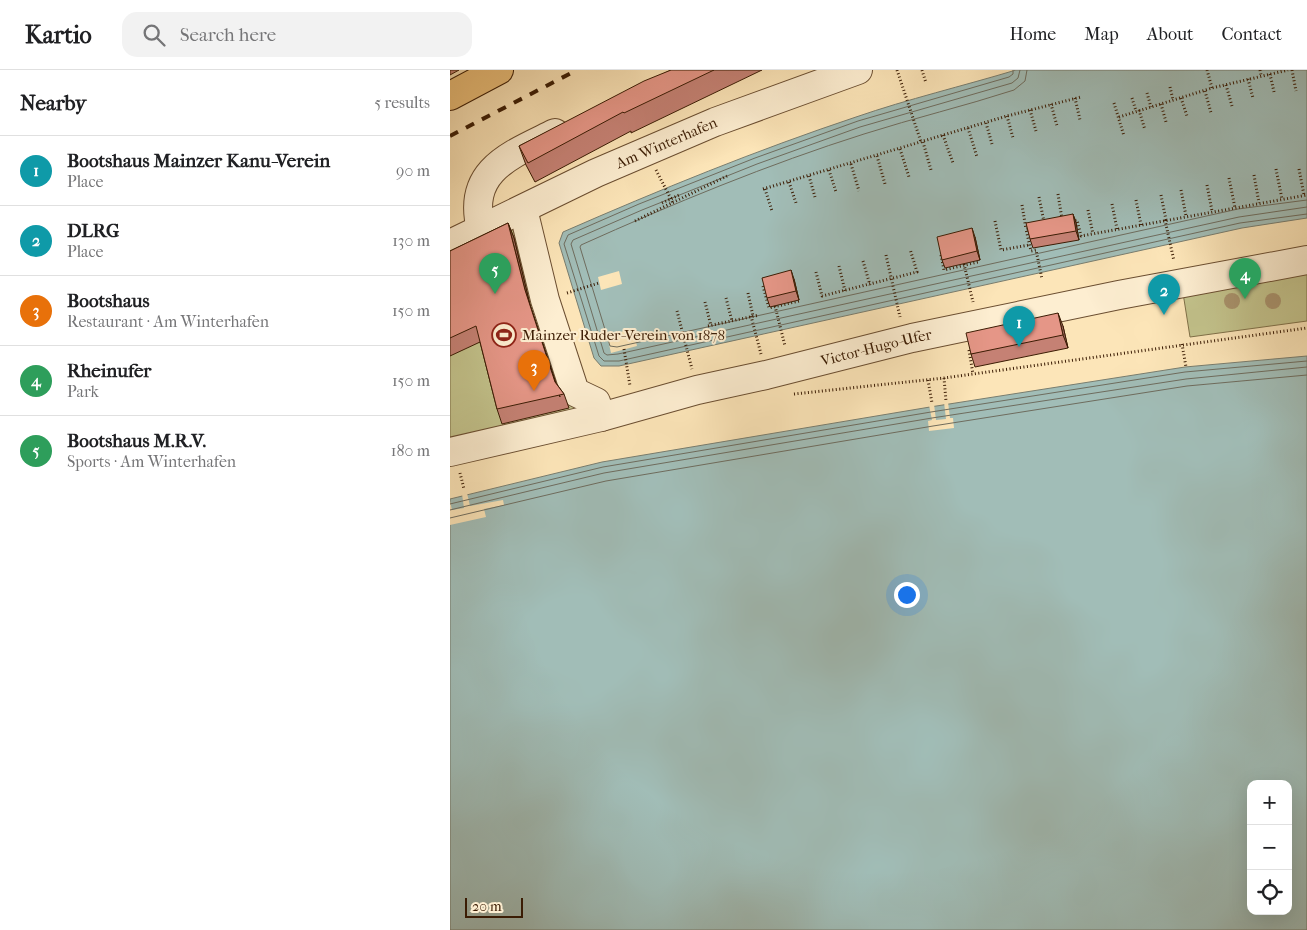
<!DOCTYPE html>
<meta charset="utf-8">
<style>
body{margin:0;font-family:"IM FELL French Canon",serif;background:#f2f2f2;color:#202124}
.controls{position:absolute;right:15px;bottom:15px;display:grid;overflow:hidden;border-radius:10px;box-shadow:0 5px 20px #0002}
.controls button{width:45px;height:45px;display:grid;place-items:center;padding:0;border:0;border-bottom:1px solid #e0e0e0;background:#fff;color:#202124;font:25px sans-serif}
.scale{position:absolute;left:15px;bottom:12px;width:58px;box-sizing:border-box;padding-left:5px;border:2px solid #3b1c04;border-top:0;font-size:14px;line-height:18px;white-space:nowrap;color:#3b1c04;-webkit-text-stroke:4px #fdeed1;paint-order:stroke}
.you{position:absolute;left:456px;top:524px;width:18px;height:18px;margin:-12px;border:4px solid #fff;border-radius:50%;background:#1a73e8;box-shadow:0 0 0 8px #1a73e833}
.badge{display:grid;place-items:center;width:32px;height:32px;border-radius:50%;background:#8f2418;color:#fff;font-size:16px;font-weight:700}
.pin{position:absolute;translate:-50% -41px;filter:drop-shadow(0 1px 2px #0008)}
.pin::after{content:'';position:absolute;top:26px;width:18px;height:15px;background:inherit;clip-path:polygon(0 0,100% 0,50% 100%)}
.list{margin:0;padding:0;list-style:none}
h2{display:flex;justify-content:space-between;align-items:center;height:65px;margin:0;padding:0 20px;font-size:21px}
h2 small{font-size:16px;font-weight:400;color:#757577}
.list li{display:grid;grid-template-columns:32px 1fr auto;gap:15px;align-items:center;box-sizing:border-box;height:70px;padding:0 20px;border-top:1px solid #e0e0e0}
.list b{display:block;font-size:19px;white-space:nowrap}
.list p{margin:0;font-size:16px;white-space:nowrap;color:#757577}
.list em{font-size:16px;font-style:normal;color:#757577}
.icon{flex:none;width:28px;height:28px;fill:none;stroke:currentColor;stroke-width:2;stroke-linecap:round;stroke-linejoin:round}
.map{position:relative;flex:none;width:857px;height:860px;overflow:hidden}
header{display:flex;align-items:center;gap:30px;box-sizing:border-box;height:70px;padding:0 25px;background:#fff;border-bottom:1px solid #e0e0e0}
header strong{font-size:24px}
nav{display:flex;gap:28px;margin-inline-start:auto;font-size:18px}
.search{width:350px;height:45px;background:#f2f2f2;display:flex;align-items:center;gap:12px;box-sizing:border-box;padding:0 18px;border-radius:15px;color:#757577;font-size:19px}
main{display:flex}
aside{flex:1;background:#fff}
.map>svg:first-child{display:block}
.green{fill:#c3c38c;stroke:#7f7048}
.water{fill:#a1bdb7;stroke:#787d6f;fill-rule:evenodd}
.pier{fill:#fce5b8}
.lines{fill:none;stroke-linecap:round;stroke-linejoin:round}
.shore{stroke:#6e6c5e;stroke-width:1}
.minor-casing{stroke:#6b4e31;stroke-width:30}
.major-casing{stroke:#3b1c04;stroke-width:30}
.path{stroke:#3b1c04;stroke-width:3;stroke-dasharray:1 2.5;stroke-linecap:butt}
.minor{stroke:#fdeed1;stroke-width:28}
.major{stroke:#eec27c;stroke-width:28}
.rail{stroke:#3b1c04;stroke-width:4;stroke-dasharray:9 9;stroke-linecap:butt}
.tree{fill:#a8926c}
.wall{fill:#c58174;stroke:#3b1c04}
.shaded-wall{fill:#a0695e;stroke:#3b1c04}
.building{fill:#e59687;stroke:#3b1c04}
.labels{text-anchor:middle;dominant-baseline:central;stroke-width:4;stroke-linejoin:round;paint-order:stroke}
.street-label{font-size:15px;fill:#3b1c04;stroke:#fdeed1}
.poi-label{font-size:15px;fill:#3b1c04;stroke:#fdeed1;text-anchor:start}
</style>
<header>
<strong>Kartio</strong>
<div class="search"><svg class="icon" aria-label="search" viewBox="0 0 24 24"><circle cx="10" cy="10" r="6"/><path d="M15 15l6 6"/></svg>Search here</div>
<nav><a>Home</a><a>Map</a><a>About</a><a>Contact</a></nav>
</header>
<main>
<aside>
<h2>Nearby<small>5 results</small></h2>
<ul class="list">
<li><span class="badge" style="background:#0f9aa8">1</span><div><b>Bootshaus Mainzer Kanu-Verein</b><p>Place</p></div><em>90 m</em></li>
<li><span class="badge" style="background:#0f9aa8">2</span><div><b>DLRG</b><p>Place</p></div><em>130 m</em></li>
<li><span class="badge" style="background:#e8710a">3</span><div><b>Bootshaus</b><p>Restaurant · Am Winterhafen</p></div><em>150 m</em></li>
<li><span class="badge" style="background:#2e9e5b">4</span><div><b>Rheinufer</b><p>Park</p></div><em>150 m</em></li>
<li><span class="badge" style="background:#2e9e5b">5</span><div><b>Bootshaus M.R.V.</b><p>Sports · Am Winterhafen</p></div><em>180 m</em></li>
</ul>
</aside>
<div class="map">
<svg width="857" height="860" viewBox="0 0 857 860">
<rect width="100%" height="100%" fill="#fce5b8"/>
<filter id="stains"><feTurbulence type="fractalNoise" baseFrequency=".004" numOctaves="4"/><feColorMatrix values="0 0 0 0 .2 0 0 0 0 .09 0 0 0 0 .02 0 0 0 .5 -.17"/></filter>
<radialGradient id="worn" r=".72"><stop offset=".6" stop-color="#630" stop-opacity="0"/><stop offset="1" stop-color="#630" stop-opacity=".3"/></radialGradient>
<path class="green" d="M 79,147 L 130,346 L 0,373 L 0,184 Z
M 857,200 L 857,251 L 740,267 L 733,223 Z"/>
<path class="water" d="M 566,0 L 857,0 L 857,148 L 792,158 L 169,296 L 151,296 L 144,288 L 109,173 L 113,162 C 209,120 307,80 406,47 C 458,29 513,16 566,0 Z
M 857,286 L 857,860 L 0,860 L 0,429 L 152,392 L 480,337 L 735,297 ZM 801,714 L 838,714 L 838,841 L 801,841 Z"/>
<path class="pier" d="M 169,201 L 172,214 L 151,220 L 148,207 Z
M 183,259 L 187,276 L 161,283 L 157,265 Z
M 494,332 L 498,332 L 500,348 L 503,348 L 504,358 L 479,361 L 478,351 L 482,350 L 479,335 L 484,334 L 486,350 L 496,349 Z
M 17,423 L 20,436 L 53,430 L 54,435 L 34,439 L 36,447 L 0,455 L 0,431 L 2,440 L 14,438 L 12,424 Z"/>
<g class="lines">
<path class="shore" d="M 563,0 L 563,4 L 559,7 L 408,51 L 305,88 L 189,134 L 118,165 L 114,174 L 149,286 L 154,291 L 169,291 L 790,153 L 857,144
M 570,0 L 568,8 L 562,13 L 410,57 L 307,94 L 192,140 L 123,170 L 121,174 L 154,283 L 157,285 L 168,284 L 789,147 L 857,137
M 577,0 L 575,11 L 564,20 C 515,36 464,48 414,64 C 319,94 222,134 131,175 L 130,177 L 160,276 L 167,277 L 788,139 L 857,130
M 0,434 L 153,397 L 481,342 L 735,302 L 857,291
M 0,440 L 154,403 L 482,348 L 736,309 L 857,297
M 0,448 L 156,411 L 483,356 L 737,316 L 857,305"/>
<g class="minor-casing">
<g id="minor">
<path d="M 73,139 L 95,230 L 125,322 L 146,332 L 151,347"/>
<path d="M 31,159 C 16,100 61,85 105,63"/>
<path id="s1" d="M 0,174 L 146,103 L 265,52 L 408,0"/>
<path id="s2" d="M 0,382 L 151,347 L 247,320 L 316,305 L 462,268 L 669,225 L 857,190"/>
</g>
</g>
<g class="major-casing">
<path id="major" d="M 0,26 L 49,0"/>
</g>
<path class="path" d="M 447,0 L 471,72
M 472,0 L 476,13
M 757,0 L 762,18
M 810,0 L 811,5
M 842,0 L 846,21
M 820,4 L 824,22
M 798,9 L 803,28
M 776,15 L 782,36
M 720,17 L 723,30
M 755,21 L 761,43
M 697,23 L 701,37
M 625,28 L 630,50
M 682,28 L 686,41
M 731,28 L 737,46
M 664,33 L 674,66
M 601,34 L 607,56
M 711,34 L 716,52
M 580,40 L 586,61
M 689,40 L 695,60
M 557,46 L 563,68
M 669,47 L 762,18 L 838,0
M 536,53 L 542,74
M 518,58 L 527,87
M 493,65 L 503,93
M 473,72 L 481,100
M 450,79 L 459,107
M 427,86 L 435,114
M 401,94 L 409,121
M 826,99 L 832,129
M 849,99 L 854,125
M 206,100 L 223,133
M 379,100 L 386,122
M 804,105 L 809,133
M 359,106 L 365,127
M 779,108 L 785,138
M 339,112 L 346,133
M 757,115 L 762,141
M 313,119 L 557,46 L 631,27
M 315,119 L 322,141
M 731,120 L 736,146
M 608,124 L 612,149
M 711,125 L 716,150
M 589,127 L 594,152
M 686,130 L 691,155
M 212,133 L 229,125
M 662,134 L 667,159
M 572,135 L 576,159
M 638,140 L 643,164
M 715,150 L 724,191
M 185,151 L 277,106
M 545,151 L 551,180 L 579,175
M 622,151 L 627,150 L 631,166 L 857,125
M 581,158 L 576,159 L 581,181 L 586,180 L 592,209
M 436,185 L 450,247
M 491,185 L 494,200 L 528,192
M 413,191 L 420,215
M 514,194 L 523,232
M 389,196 L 395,221
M 366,202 L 372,226 L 467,202 L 460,179
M 313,216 L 319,238 L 349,231
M 117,223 L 149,213
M 298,223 L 303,246
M 276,228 L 282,251
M 255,232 L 261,256
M 325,236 L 335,276
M 227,241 L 242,299
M 301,246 L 311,284
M 258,256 L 309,245
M 732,274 L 736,297
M 174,279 L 180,316
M 519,280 L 523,304
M 494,308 L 496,331
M 478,310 L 482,333
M 344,324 L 494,308 L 857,258
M 10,403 L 14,419"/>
<use href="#minor" class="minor"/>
<use href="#major" class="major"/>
<path class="rail" d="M 0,66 L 127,0"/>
</g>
<g class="tree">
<circle cx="782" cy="231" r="8"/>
<circle cx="823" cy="231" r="8"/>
</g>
<path class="wall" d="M 0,0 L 9,0 L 0,5 Z
M 221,0 L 312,0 L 181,63 L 181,61 L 85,112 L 76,95 L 69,76 Z
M 623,144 L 626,153 L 629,170 L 583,178 L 580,169 Z
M 58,153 L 64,168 L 80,235 L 106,313 L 114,324 L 119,338 L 52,354 L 47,339 L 30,272 L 0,286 L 0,181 Z
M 525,167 L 530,190 L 495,198 L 492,190 Z
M 344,209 L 349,230 L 320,237 L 317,228 Z
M 613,256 L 618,278 L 525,297 L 521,284 Z"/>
<path class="shaded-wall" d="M 623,144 L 626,153 L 629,170 L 626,161 Z
M 58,153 L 64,168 L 80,235 L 110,327 L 75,220 Z
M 522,158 L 525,167 L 530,190 L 527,181 Z
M 341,200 L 344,209 L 349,230 L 346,221 Z
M 608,243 L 613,256 L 618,278 L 613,265 Z"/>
<path class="building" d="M 221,0 L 264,0 L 174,43 L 173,42 L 78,93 L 69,76 L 194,11 Z
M 623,144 L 626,161 L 580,169 L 576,153 Z
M 58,153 L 75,220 L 105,312 L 114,324 L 47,339 L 26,256 L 0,268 L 0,181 Z
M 522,158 L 527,181 L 492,190 L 487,167 Z
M 341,200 L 346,221 L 317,228 L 312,208 Z
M 608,243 L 613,265 L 521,284 L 516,263 Z"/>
<defs>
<g id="stadium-ring" transform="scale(1.25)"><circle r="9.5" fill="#fdeed1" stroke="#8f2418" stroke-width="1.5"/><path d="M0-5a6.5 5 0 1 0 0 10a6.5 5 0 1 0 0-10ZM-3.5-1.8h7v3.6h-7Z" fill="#8f2418"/></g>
</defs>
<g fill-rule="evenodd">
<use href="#stadium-ring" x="54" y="265"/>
</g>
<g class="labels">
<g class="street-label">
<text stroke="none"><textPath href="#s1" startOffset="239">Am Winterhafen</textPath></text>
<text stroke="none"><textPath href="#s2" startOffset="439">Victor-Hugo-Ufer</textPath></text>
</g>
<g class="poi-label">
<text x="72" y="265">Mainzer Ruder-Verein von 1878</text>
</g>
</g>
<rect width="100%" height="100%" filter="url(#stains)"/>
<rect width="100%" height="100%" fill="url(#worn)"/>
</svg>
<div class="controls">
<button>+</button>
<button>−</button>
<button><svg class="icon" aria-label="locate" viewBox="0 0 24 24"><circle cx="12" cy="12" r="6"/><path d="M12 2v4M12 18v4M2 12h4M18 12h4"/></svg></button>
</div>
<div class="scale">20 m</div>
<div class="you"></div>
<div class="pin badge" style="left:569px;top:277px;background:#0f9aa8">1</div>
<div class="pin badge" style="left:714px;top:245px;background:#0f9aa8">2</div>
<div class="pin badge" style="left:84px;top:321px;background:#e8710a">3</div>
<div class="pin badge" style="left:795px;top:229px;background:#2e9e5b">4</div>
<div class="pin badge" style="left:45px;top:224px;background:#2e9e5b">5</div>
</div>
</main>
